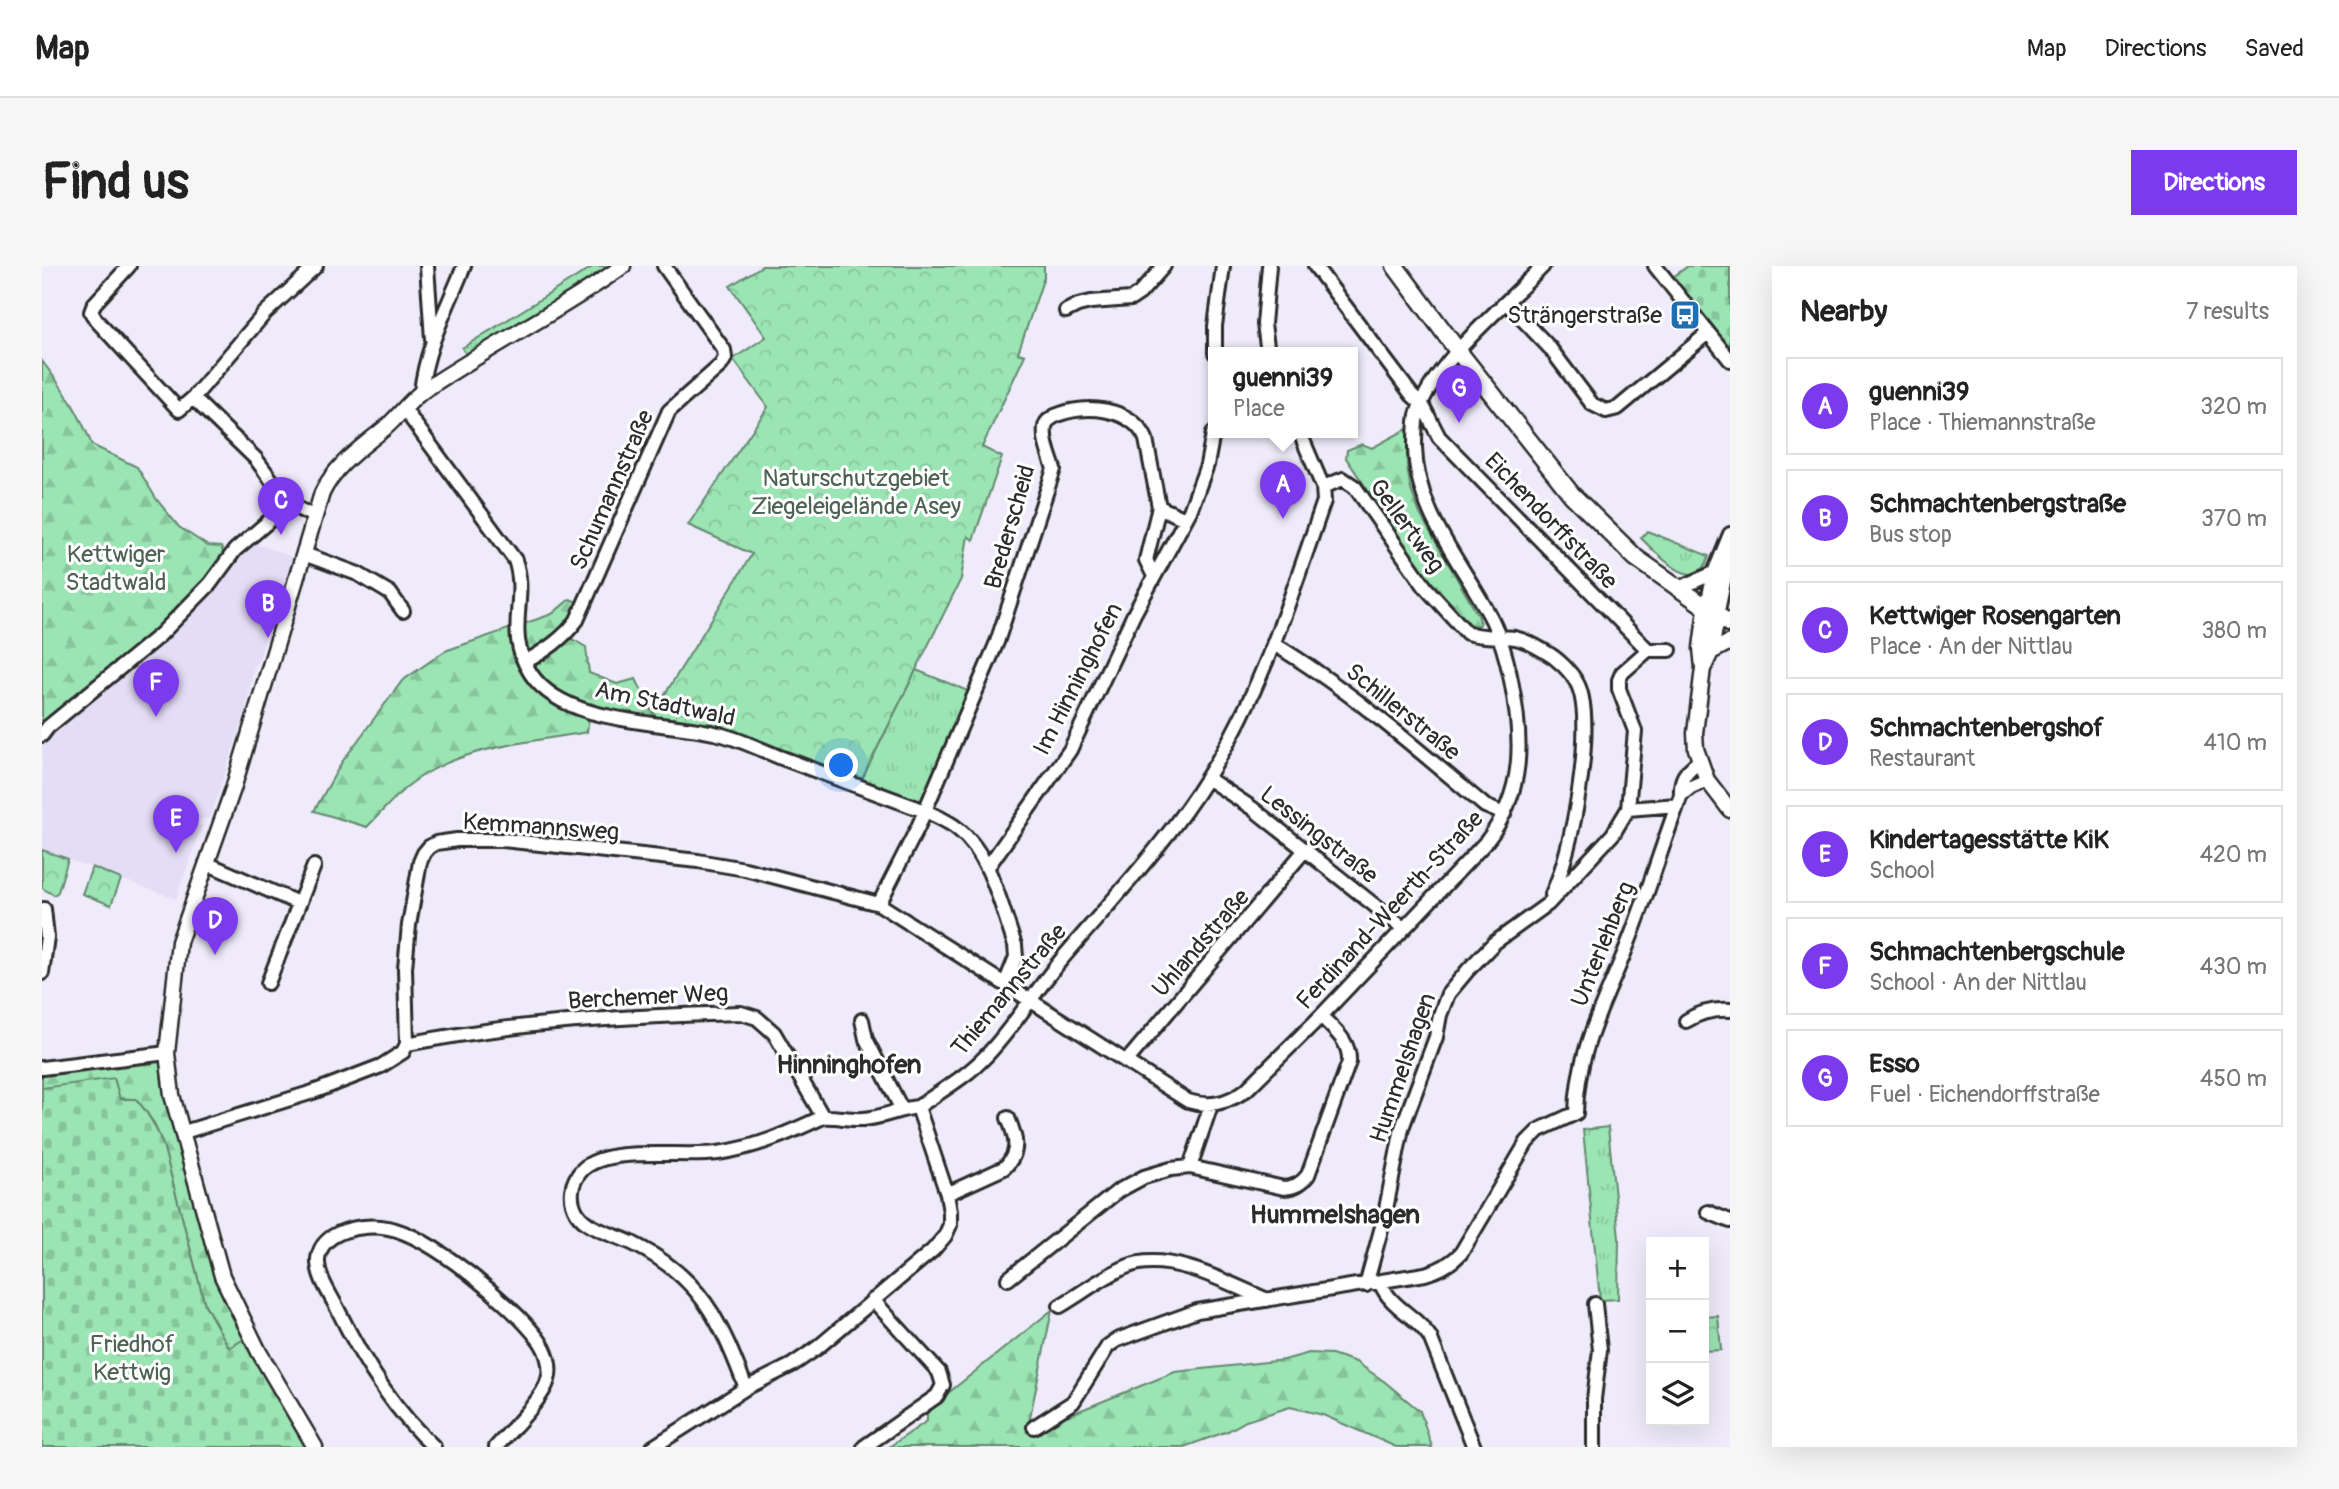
<!DOCTYPE html>
<meta charset="utf-8">
<style>
body{margin:0;font-family:Pangolin,sans-serif;background:#f6f6f6;color:#222}
.controls{position:absolute;right:21px;bottom:21px;display:grid;overflow:hidden;border-radius:0px;box-shadow:0 7px 28px #0002}
.controls button{width:63px;height:63px;display:grid;place-items:center;padding:0;border:0;border-bottom:2px solid #e0e0e0;background:#fff;color:#222;font:35px sans-serif}
.you{position:absolute;left:800px;top:500px;width:24px;height:24px;margin:-18px;border:5px solid #fff;border-radius:50%;background:#1a73e8;box-shadow:0 0 0 10px #1a73e833}
.badge{display:grid;place-items:center;width:46px;height:46px;border-radius:50%;background:#7c3aed;color:#fff;font-size:23px;font-weight:700}
.pin{position:absolute;translate:-50% -58px;filter:drop-shadow(0 2px 4px #0008)}
.pin::after{content:'';position:absolute;top:37px;width:24px;height:21px;background:inherit;clip-path:polygon(0 0,100% 0,50% 100%)}
.popup{position:absolute;left:1166px;top:81px;width:150px;height:91px;box-sizing:border-box;display:grid;place-content:center;border-radius:0px;background:#fff;filter:drop-shadow(0 2px 5px #0005);font-size:23px;white-space:nowrap;color:#767676}
.popup b{font-size:26px;color:#222}
.popup::after{content:'';position:absolute;left:50%;top:100%;margin-left:-14px;border:14px solid transparent;border-top-color:#fff}
.list{margin:0;padding:0;list-style:none}
h2{display:flex;justify-content:space-between;align-items:center;height:91px;margin:0;padding:0 28px;font-size:30px}
h2 small{font-size:23px;font-weight:400;color:#767676}
.list li{display:grid;grid-template-columns:46px 1fr auto;gap:21px;align-items:center;box-sizing:border-box;height:98px;margin:0 14px 14px;padding:0 14px;border:2px solid #e0e0e0;border-radius:0px}
.list b{display:block;font-size:26px;white-space:nowrap}
.list p{margin:0;font-size:23px;white-space:nowrap;color:#767676}
.list em{font-size:23px;font-style:normal;color:#767676}
.icon{flex:none;width:38px;height:38px;fill:none;stroke:currentColor;stroke-width:2;stroke-linecap:round;stroke-linejoin:round}
.map{position:relative;flex:none;width:1688px;height:1181px;overflow:hidden;border-radius:0px}
header{display:flex;align-items:center;gap:42px;box-sizing:border-box;height:98px;padding:0 35px;background:#fff;border-bottom:2px solid #e0e0e0}
header strong{font-size:33px}
nav{display:flex;gap:38px;margin-inline-start:auto;font-size:24px}
.intro{display:flex;align-items:center;justify-content:space-between;box-sizing:border-box;height:168px;padding:0 42px}
h1{margin:0;font-size:49px}
.button{padding:18px 32px;border-radius:0px;background:#7c3aed;color:#fff;font-size:24px;font-weight:700}
main{display:flex;gap:42px;padding:0 42px}
aside{flex:1;background:#fff;border-radius:0px;box-shadow:0 7px 28px #0002}
.map>svg:first-child{display:block}
.built{fill:#e4ddf6}
.grass{fill:url(#grass-tufts);stroke:#63886f;stroke-width:2}
.forest{fill:url(#forest-firs);stroke:#63886f;stroke-width:2}
.cemetery{fill:url(#cemetery-stones);stroke:#63886f;stroke-width:2}
.park{fill:url(#park-crowns);stroke:#63886f;stroke-width:2}
.lines{fill:none;stroke-linecap:round;stroke-linejoin:round}
.minor-casing{stroke:#2b2b2b;stroke-width:18}
.tertiary-casing{stroke:#2b2b2b;stroke-width:19}
.secondary-casing{stroke:#2b2b2b;stroke-width:21}
.minor{stroke:#fff;stroke-width:12}
.tertiary{stroke:#fff;stroke-width:14}
.secondary{stroke:#fff;stroke-width:16}
.labels{text-anchor:middle;dominant-baseline:central;stroke-width:6;stroke-linejoin:round;paint-order:stroke}
.poi-label{font-size:24px;fill:#2b2b2b;stroke:#fff;text-anchor:end}
.park-label{font-size:24px;fill:#4d6254;stroke:#fff}
.street-label{font-size:24px;fill:#2b2b2b;stroke:#fff}
.neighbourhood-label{font-size:26px;font-weight:bold;fill:#2b2b2b;stroke:#fff}
</style>
<header>
<strong>Map</strong>
<nav><a>Map</a><a>Directions</a><a>Saved</a></nav>
</header>
<div class="intro"><h1>Find us</h1><a class="button">Directions</a></div>
<main>
<div class="map">
<svg width="1688" height="1181" viewBox="0 0 1688 1181">
<defs>
<pattern id="grass-tufts" width="24" height="20" patternUnits="userSpaceOnUse" patternTransform="scale(1.75)"><rect width="24" height="20" fill="#9be4b3"/><path d="M3 7l-1-3M5 7V3M7 7l1-3M15 17l-1-3M17 17v-4M19 17l1-3" fill="none" stroke="#86c49a"/></pattern>
<pattern id="forest-firs" width="22" height="20" patternUnits="userSpaceOnUse" patternTransform="scale(1.75)"><rect width="22" height="20" fill="#9be4b3"/><path d="M5 1l3.5 6h-7zM16 11l3.5 6h-7z" fill="#86c49a"/></pattern>
<pattern id="cemetery-stones" width="16" height="16" patternUnits="userSpaceOnUse" patternTransform="scale(1.75)"><rect width="16" height="16" fill="#9be4b3"/><path d="M2 7V4a2 2 0 0 1 4 0v3zM10 15v-3a2 2 0 0 1 4 0v3z" fill="#86c49a"/></pattern>
<pattern id="park-crowns" width="20" height="18" patternUnits="userSpaceOnUse" patternTransform="scale(1.75)"><rect width="20" height="18" fill="#9be4b3"/><path d="M2 6a3 3 0 1 1 6 0M12 15a3 3 0 1 1 6 0" fill="none" stroke="#86c49a"/></pattern>
</defs>
<rect width="100%" height="100%" fill="#efebfa"/>
<filter id="ink" filterUnits="userSpaceOnUse"><feTurbulence type="fractalNoise" baseFrequency=".0143" numOctaves="2"/><feDisplacementMap in="SourceGraphic" scale="14" xChannelSelector="R" yChannelSelector="G"/><feConvolveMatrix kernelMatrix="1 2 1 2 8 2 1 2 1" color-interpolation-filters="sRGB"/></filter>
<g filter="url(#ink)">
<path class="built" d="M 212,277 L 251,291 L 240,335 L 227,358 L 224,358 L 222,365 L 225,367 L 217,394 L 212,399 L 204,443 L 168,553 L 109,552 L 107,557 L 160,559 L 134,633 L 0,584 L 0,480 L 18,459 L 128,367 L 173,322 L 197,289 Z"/>
<path class="grass" d="M 552,0 L 572,0 L 426,92 L 420,82 Z
M 1605,265 L 1667,290 C 1655,333 1614,287 1599,272 Z
M 874,404 L 926,425 L 881,536 L 820,513 Z
M 1566,861 L 1577,972 L 1576,1033 L 1558,1034 L 1541,864 Z"/>
<path class="forest" d="M 0,95 C 23,125 36,144 50,179 L 95,201 L 115,234 L 137,261 L 166,280 L 179,281 L 183,290 C 135,359 64,410 0,464 Z
M 1365,163 L 1365,201 L 1369,224 L 1378,248 L 1437,351 L 1438,358 L 1434,360 L 1428,358 L 1384,310 L 1304,192 L 1305,184 L 1320,178 L 1330,182 Z
M 528,333 L 537,337 L 527,357 L 518,366 L 544,381 L 547,407 L 575,418 L 594,413 L 613,452 L 578,447 L 549,437 L 545,466 C 485,477 417,480 367,519 C 352,531 339,547 325,561 L 272,545 L 300,496 L 360,415 L 403,385 L 510,348 Z
M 122,790 L 123,801 L 206,1071 L 187,1082 L 163,1039 L 121,879 L 112,857 L 94,833 C 62,833 32,820 0,822 L 0,807 Z
M 1010,1044 L 985,1166 L 1133,1106 L 1242,1094 L 1267,1087 L 1290,1088 L 1314,1096 L 1343,1116 L 1378,1145 L 1390,1181 L 1354,1181 L 1281,1149 L 1248,1141 L 1204,1155 L 1186,1165 L 1142,1181 L 847,1181 L 885,1155 L 885,1144 Z"/>
<path class="cemetery" d="M 1646,0 L 1688,0 L 1688,82 L 1631,11 Z
M 72,812 L 78,833 L 94,833 C 107,847 114,862 121,879 L 163,1039 L 187,1082 L 206,1071 L 266,1181 L 0,1181 L 0,822 Z"/>
<path class="park" d="M 720,0 L 1002,0 L 1002,11 L 976,87 L 983,89 L 940,181 L 960,191 L 931,274 L 926,270 L 919,313 L 820,513 L 677,459 L 613,452 L 612,446 L 710,288 L 646,259 L 726,141 L 691,93 L 724,71 L 688,20 Z
M 0,584 L 26,593 L 16,626 L 12,629 L 0,622 Z
M 50,601 L 79,613 L 69,639 L 40,628 Z
M 1676,1050 L 1679,1084 L 1662,1085 L 1662,1051 Z"/>
<g class="lines">
<g class="minor-casing">
<path id="minor" d="M 87,0 L 52,38 L 49,46 L 54,54 L 137,144 L 151,132 L 214,193 L 247,238 L 273,251
M 385,0 L 390,73
M 1273,0 L 1370,129 L 1380,138 L 1397,171 L 1606,384 L 1628,384
M 1613,0 L 1688,94
M 1464,36 L 1507,81 L 1550,138 L 1564,145 L 1576,142 L 1666,67
M 1024,45 L 1036,39 L 1049,36 L 1089,33 L 1098,27 L 1122,0
M 1173,87 L 1173,60 L 1181,0
M 1226,87 L 1222,58 L 1227,0
M 379,126 C 384,80 405,43 422,0
M 151,132 L 223,47 L 274,0
M 362,143 L 473,294 C 487,334 461,366 489,408 C 523,459 620,455 672,467 C 694,471 717,483 737,491 C 786,509 834,527 883,545 C 894,550 906,555 916,563 C 949,589 959,641 973,679 L 974,691 L 963,718
M 1281,221 L 1301,213 L 1313,221 L 1384,322 L 1425,367 C 1441,372 1457,370 1473,372 C 1482,374 1494,380 1502,385 C 1515,392 1529,405 1536,419 C 1554,459 1530,588 1510,628
M 1117,241 L 1143,253
M 262,288 L 316,308 L 348,327 L 361,345
M 1112,310 L 1104,294 L 1117,241
M 1635,323 L 1672,307
M 1664,343 L 1672,307 L 1688,268
M 1675,350 L 1685,301 L 1685,283
M 1232,378 C 1308,424 1375,483 1443,540 L 1462,548
M 483,396 C 503,385 521,373 535,354 L 627,145 L 679,99 L 683,92 L 682,84 L 622,0
M 0,469 L 6,461 L 118,369 L 168,318 L 193,284 L 247,238
M 1165,512 L 1210,542 L 1361,662
M 1639,529 L 1649,521 L 1665,514
M 1586,543 L 1593,465 L 1577,423 L 1577,414 L 1580,407 L 1606,384
M 164,597 L 256,637
M 945,602 L 1028,484 L 1092,348 L 1148,245 L 1165,199 L 1171,167
M 837,638 L 876,561 L 955,376 L 1012,203 C 1008,190 1001,175 1003,161 C 1004,155 1008,153 1013,150 C 1042,137 1090,141 1104,173 L 1117,241
M 0,707 L 5,671 L 2,643
M 226,717 L 272,600
M 820,754 L 824,773 L 859,842
M 1644,755 C 1658,746 1671,743 1688,744
M 365,778 C 477,756 585,750 699,747 L 715,752 L 732,767 L 781,851 C 795,850 807,854 821,853 C 840,852 856,843 876,841
M 1084,796 L 1263,584
M 0,802 L 125,787
M 876,841 C 899,825 924,811 944,790 C 972,761 993,725 1019,694 C 1069,635 1124,578 1165,512 C 1220,426 1249,330 1282,235 L 1281,221 L 1258,167
M 142,866 L 271,826 L 339,800 L 361,786 L 365,778 L 363,702 L 367,659 L 378,596 L 382,587 L 387,581 L 394,577 L 415,574 L 461,574 L 656,595 L 703,603 L 837,638 L 1146,835 C 1168,842 1186,837 1204,824 L 1279,750 L 1444,576 C 1483,526 1481,474 1469,414 C 1465,394 1459,372 1450,354 C 1421,297 1374,248 1373,181 C 1373,170 1373,159 1375,149 C 1390,97 1464,39 1501,0
M 1148,901 L 1169,839
M 905,928 L 962,902 C 979,886 974,871 966,852
M 1666,946 L 1688,955
M 966,1013 L 1076,925 L 1102,911 L 1129,903 L 1148,901 L 1242,922 C 1253,921 1259,918 1266,909 L 1307,796 C 1308,775 1293,765 1279,750
M 1338,1016 C 1349,1043 1373,1048 1388,1071 L 1432,1181
M 1324,1019 L 1342,953 L 1360,862 L 1394,771 L 1398,749 L 1406,728 L 1426,704 L 1452,677 L 1506,638 L 1571,568 L 1586,543 L 1635,539
M 1018,1040 C 1040,1027 1062,1010 1084,1001 C 1125,983 1188,1018 1225,1034
M 704,1122 C 678,1054 659,1011 590,977 C 572,968 546,964 535,947 C 526,932 529,915 541,903 C 567,879 640,892 676,887 C 713,882 747,867 781,851
M 992,1161 L 1031,1136 L 1066,1080 L 1075,1074 L 1155,1045 L 1383,1008 C 1398,1004 1409,998 1419,987 L 1485,876 L 1497,864 L 1534,847 C 1535,781 1565,733 1587,675 C 1606,627 1621,577 1639,529 C 1638,512 1643,506 1657,495
M 392,1181 C 351,1144 319,1091 295,1042 C 288,1028 275,1010 276,993 C 279,964 322,957 346,962 C 389,970 471,1039 497,1074 C 505,1085 510,1101 506,1114 C 501,1133 468,1165 454,1181
M 611,1181 L 704,1122 L 750,1099 L 775,1082 L 891,984 L 903,970 L 908,959 L 908,946 L 905,928 L 876,841
M 822,1181 L 895,1130 L 901,1119 L 897,1106 L 831,1034
M 1552,1181 L 1552,1133 L 1558,1084 L 1553,1038"/>
</g>
<g class="tertiary-casing">
<path id="tertiary" d="M 1664,343 L 1659,382 L 1661,402 L 1653,467 L 1654,483 L 1665,514 L 1688,544
M 1669,386 L 1688,376
M 1662,401 L 1669,386 L 1675,350
M 273,1181 L 217,1086 L 180,1010 L 130,829 L 125,787 L 137,676 L 191,523 L 280,227 C 294,198 319,182 343,162 C 356,151 367,135 381,125 C 446,81 517,46 581,0"/>
</g>
<g class="secondary-casing">
<path id="secondary" d="M 1353,0 L 1416,85 L 1530,229 L 1594,292 L 1688,358"/>
</g>
<use href="#minor" class="minor"/>
<use href="#tertiary" class="tertiary"/>
<use href="#secondary" class="secondary"/>
</g>
</g>
<defs>
<g id="bus-square" transform="scale(1.575)"><rect x="-9" y="-9" width="18" height="18" rx="4" fill="#1f6fb2" stroke="#fff"/><path d="M-5-6H5V4H4V6H2V4H-2V6H-4V4H-5ZM-3.5-4V0h7V-4ZM-3.5 1.2v1.5H-2V1.2ZM2 1.2v1.5H3.5V1.2Z" fill="#fff"/></g>
</defs>
<g fill-rule="evenodd">
<use href="#bus-square" x="1643" y="49"/>
</g>
<g class="labels">
<g class="poi-label">
<text x="1620" y="49">Strängerstraße</text>
</g>
<g class="park-label">
<text x="814" y="212">Naturschutzgebiet<tspan x="814" dy="28">Ziegeleigelände Asey</tspan></text>
<text x="74" y="288">Kettwiger<tspan x="74" dy="28">Stadtwald</tspan></text>
<text x="90" y="1078">Friedhof<tspan x="90" dy="28">Kettwig</tspan></text>
</g>
<g class="street-label">
<text transform="translate(570 224) rotate(-66)">Schumannstraße</text>
<text transform="translate(1509 255) rotate(46)">Eichendorffstraße</text>
<text transform="translate(1365 260) rotate(54)">Gellertweg</text>
<text transform="translate(968 261) rotate(-74)">Brederscheid</text>
<text transform="translate(1036 413) rotate(-63)">Im Hinninghofen</text>
<text transform="translate(623 438) rotate(12)">Am Stadtwald</text>
<text transform="translate(1361 446) rotate(39)">Schillerstraße</text>
<text transform="translate(499 561) rotate(4)">Kemmannsweg</text>
<text transform="translate(1277 569) rotate(38)">Lessingstraße</text>
<text transform="translate(1348 644) rotate(-47)">Ferdinand-Weerth-Straße</text>
<text transform="translate(1159 677) rotate(-49)">Uhlandstraße</text>
<text transform="translate(1561 678) rotate(-68)">Unterlehberg</text>
<text transform="translate(967 724) rotate(-50)">Thiemannstraße</text>
<text transform="translate(606 731) rotate(-3)">Berchemer Weg</text>
<text transform="translate(1361 802) rotate(-71)">Hummelshagen</text>
</g>
<g class="neighbourhood-label">
<text x="807" y="799">Hinninghofen</text>
<text x="1293" y="949">Hummelshagen</text>
</g>
</g>
</svg>
<div class="controls">
<button>+</button>
<button>−</button>
<button><svg class="icon" aria-label="layers" viewBox="0 0 24 24"><path d="M12 4l9 5-9 5-9-5zM3 14l9 5 9-5"/></svg></button>
</div>
<div class="you"></div>
<div class="pin badge" style="left:1241px;top:253px">A</div>
<div class="popup"><b>guenni39</b>Place</div>
<div class="pin badge" style="left:226px;top:372px">B</div>
<div class="pin badge" style="left:239px;top:269px">C</div>
<div class="pin badge" style="left:173px;top:689px">D</div>
<div class="pin badge" style="left:134px;top:587px">E</div>
<div class="pin badge" style="left:114px;top:451px">F</div>
<div class="pin badge" style="left:1417px;top:157px">G</div>
</div>
<aside>
<h2>Nearby<small>7 results</small></h2>
<ul class="list">
<li><span class="badge">A</span><div><b>guenni39</b><p>Place · Thiemannstraße</p></div><em>320 m</em></li>
<li><span class="badge">B</span><div><b>Schmachtenbergstraße</b><p>Bus stop</p></div><em>370 m</em></li>
<li><span class="badge">C</span><div><b>Kettwiger Rosengarten</b><p>Place · An der Nittlau</p></div><em>380 m</em></li>
<li><span class="badge">D</span><div><b>Schmachtenbergshof</b><p>Restaurant</p></div><em>410 m</em></li>
<li><span class="badge">E</span><div><b>Kindertagesstätte KiK</b><p>School</p></div><em>420 m</em></li>
<li><span class="badge">F</span><div><b>Schmachtenbergschule</b><p>School · An der Nittlau</p></div><em>430 m</em></li>
<li><span class="badge">G</span><div><b>Esso</b><p>Fuel · Eichendorffstraße</p></div><em>450 m</em></li>
</ul>
</aside>
</main>
